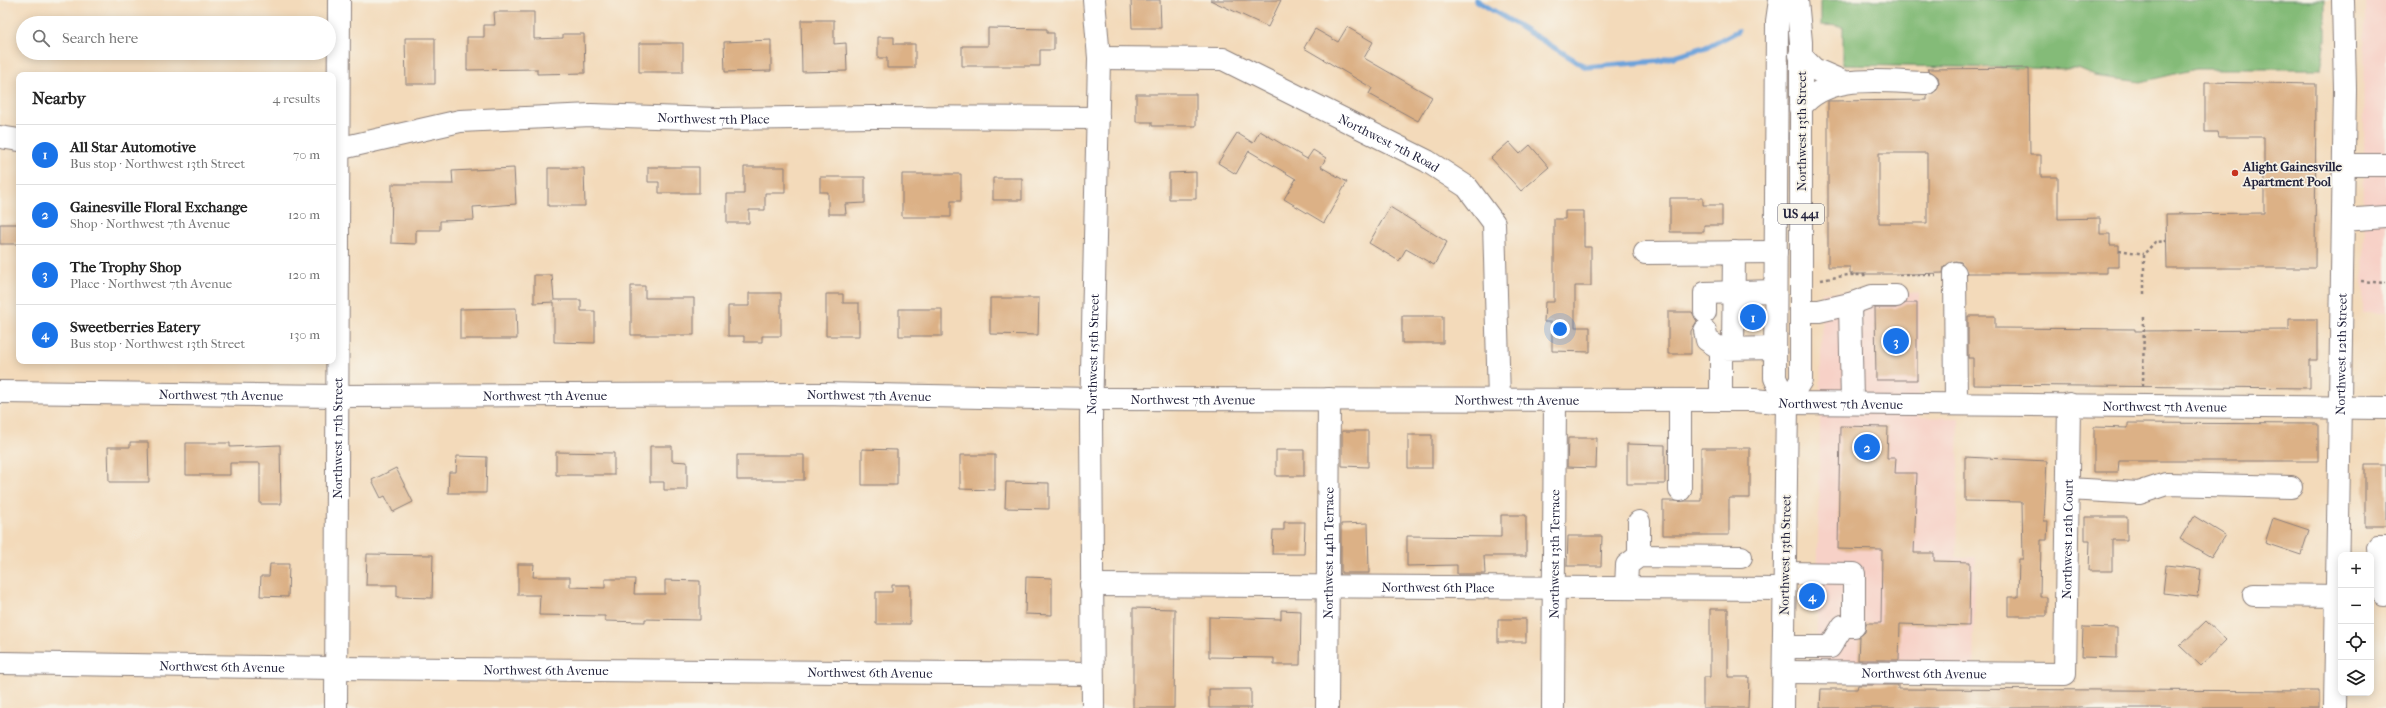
<!DOCTYPE html>
<meta charset="utf-8">
<style>
body{margin:0;font-family:"IM FELL French Canon",serif;background:#f6f6f6;color:#222}
.controls{position:absolute;right:12px;bottom:12px;display:grid;overflow:hidden;border-radius:8px;box-shadow:0 2px 10px #0003}
.controls button{width:36px;height:36px;display:grid;place-items:center;padding:0;border:0;border-bottom:1px solid #e0e0e0;background:#fff;color:#222;font:20px sans-serif}
.you{position:absolute;left:1560px;top:329px;width:14px;height:14px;margin:-10px;border:3px solid #fff;border-radius:50%;background:#1a73e8;box-shadow:0 0 0 6px #1a73e833}
.badge{display:grid;place-items:center;width:26px;height:26px;border-radius:50%;background:#1a73e8;color:#fff;font-size:13px;font-weight:700}
.pin{position:absolute;translate:-50% -50%;border:2px solid #fff;box-shadow:0 1px 4px #0006}
.list{margin:0;padding:0;list-style:none}
h2{display:flex;justify-content:space-between;align-items:center;height:52px;margin:0;padding:0 16px;font-size:17px}
h2 small{font-size:13px;font-weight:400;color:#767676}
.list li{display:grid;grid-template-columns:26px 1fr auto;gap:12px;align-items:center;box-sizing:border-box;height:60px;padding:0 16px;border-top:1px solid #e0e0e0}
.list b{display:block;font-size:15px;white-space:nowrap}
.list p{margin:0;font-size:13px;white-space:nowrap;color:#767676}
.list em{font-size:13px;font-style:normal;color:#767676}
.icon{flex:none;width:22px;height:22px;fill:none;stroke:currentColor;stroke-width:2;stroke-linecap:round;stroke-linejoin:round}
.map{position:relative;flex:none;width:2386px;height:708px;overflow:hidden}
.search{position:absolute;background:#fff;box-shadow:0 2px 10px #0003;left:16px;top:16px;width:320px;height:44px;display:flex;align-items:center;gap:10px;box-sizing:border-box;padding:0 14px;border-radius:22px;color:#767676;font-size:15px}
.panel{position:absolute;background:#fff;box-shadow:0 2px 10px #0003;left:16px;top:72px;width:320px;height:292px;border-radius:8px}
.map>svg:first-child{display:block}
.built{fill:#f7d1c7}
.forest{fill:#84bb78;stroke:#536e5a}
.lines{fill:none;stroke-linecap:round;stroke-linejoin:round}
.stream{stroke:#6ca2da;stroke-width:5.5}
.building{fill:#dcb186;fill-rule:evenodd}
.minor-casing{stroke:#8a7e7a;stroke-width:24}
.major-casing{stroke:#8a7e7a;stroke-width:24}
.path{stroke:#8a7e7a;stroke-width:2.5;stroke-dasharray:3 3;stroke-linecap:butt}
.minor{stroke:#fff;stroke-width:22}
.major{stroke:#fff;stroke-width:22}
.poi-dot{fill:#c8321e;stroke:#f7f3e8;stroke-width:1.5}
.labels{text-anchor:middle;dominant-baseline:central;stroke-width:3.5;stroke-linejoin:round;paint-order:stroke}
.shield{fill:#f7f3e8;stroke:#62616f;stroke-width:1}
.shield-label{font-size:12px;font-weight:bold;fill:#22223b}
.street-label{font-size:13px;fill:#22223b;stroke:#f7f3e8}
.poi-label{font-size:13px;font-weight:bold;fill:#22223b;stroke:#f7f3e8;text-anchor:start}
</style>
<div class="map">
<svg width="2386" height="708" viewBox="0 0 2386 708">
<rect width="100%" height="100%" fill="#f7f3e8"/>
<filter id="ink" filterUnits="userSpaceOnUse"><feTurbulence type="fractalNoise" baseFrequency=".025" numOctaves="2"/><feDisplacementMap in="SourceGraphic" scale="8" xChannelSelector="R" yChannelSelector="G"/><feConvolveMatrix kernelMatrix="1 2 1 2 8 2 1 2 1" color-interpolation-filters="sRGB"/></filter>
<filter id="wash" filterUnits="userSpaceOnUse"><feTurbulence type="fractalNoise" baseFrequency=".012" numOctaves="4" result="noise"/><feDisplacementMap in="SourceGraphic" scale="16" xChannelSelector="R" yChannelSelector="G"/><feGaussianBlur stdDeviation="0.9" result="paint"/><feColorMatrix in="noise" values="0 0 0 0 0 0 0 0 0 0 0 0 0 0 0 0 0 1.4 0 .05"/><feComposite in="paint" operator="in"/></filter>
<g filter="url(#wash)">
<rect width="100%" height="100%" fill="#f3daba"/>
<path class="built" d="M 2365,0 L 2386,0 L 2386,313 L 2363,313 Z
M 1822,292 L 1919,293 L 1919,417 L 1959,418 L 1956,557 L 1975,557 L 1973,682 L 1816,681 Z"/>
<path class="forest" d="M 1821,0 L 2325,0 L 2325,41 L 2320,69 L 2196,69 L 2141,82 L 2095,76 L 2078,69 L 1843,65 L 1843,26 L 1821,25 Z"/>
<g class="lines">
<path class="stream" d="M 1476,0 L 1586,67 L 1659,61 L 1709,46 L 1738,31"/>
</g>
<g id="blocks">
<path class="building" d="M 1131,0 L 1160,0 L 1161,28 L 1132,28 Z
M 1210,0 L 1281,0 L 1268,27 Z
M 494,12 L 534,12 L 534,39 L 563,38 L 563,34 L 584,34 L 585,73 L 537,74 L 537,69 L 467,70 L 467,37 L 484,37 L 484,25 L 495,25 Z
M 801,20 L 834,20 L 834,44 L 846,43 L 847,71 L 802,72 Z
M 1347,27 L 1373,42 L 1364,58 L 1432,97 L 1418,121 L 1369,94 L 1372,88 L 1304,48 L 1315,29 L 1338,42 Z
M 988,28 L 1047,29 L 1047,33 L 1054,33 L 1054,50 L 1040,50 L 1040,66 L 962,66 L 962,46 L 988,46 Z
M 878,37 L 894,37 L 894,44 L 915,44 L 915,68 L 887,68 L 887,58 L 878,58 Z
M 405,38 L 435,38 L 435,84 L 406,84 Z
M 771,40 L 771,71 L 725,72 L 724,42 Z
M 639,43 L 683,43 L 683,72 L 639,72 Z
M 2029,68 L 2030,155 L 2041,155 L 2041,177 L 2058,177 L 2058,219 L 2100,218 L 2100,234 L 2110,234 L 2110,245 L 2119,245 L 2119,267 L 2107,267 L 2107,273 L 1967,273 L 1961,262 L 1955,261 L 1944,267 L 1943,273 L 1911,274 L 1850,274 L 1850,267 L 1828,267 L 1828,101 L 1927,100 L 1927,95 L 1937,90 L 1939,83 L 1938,77 L 1927,69 ZM 1879,153 L 1927,153 L 1927,223 L 1879,223 Z
M 2205,82 L 2316,84 L 2315,268 L 2167,268 L 2166,214 L 2264,213 L 2264,137 L 2219,137 L 2218,132 L 2205,132 Z
M 1136,94 L 1196,94 L 1196,126 L 1152,126 L 1152,122 L 1136,122 Z
M 1260,131 L 1307,159 L 1313,150 L 1326,158 L 1321,167 L 1347,182 L 1324,223 L 1284,199 L 1296,179 L 1249,151 L 1236,174 L 1218,163 L 1237,133 L 1253,143 Z
M 1509,142 L 1520,154 L 1530,145 L 1549,167 L 1521,191 L 1491,158 Z
M 648,167 L 699,167 L 699,193 L 659,193 L 659,182 L 648,182 Z
M 744,167 L 785,167 L 785,193 L 765,193 L 765,210 L 749,210 L 749,223 L 727,223 L 727,194 L 744,194 Z
M 514,168 L 516,204 L 473,207 L 474,220 L 440,221 L 440,230 L 416,230 L 416,244 L 391,243 L 392,184 L 453,184 L 452,171 Z
M 548,168 L 584,168 L 585,206 L 548,206 Z
M 1196,172 L 1196,199 L 1169,199 L 1169,173 Z
M 902,174 L 961,174 L 961,201 L 951,201 L 951,217 L 902,217 Z
M 820,177 L 865,177 L 865,203 L 845,204 L 846,214 L 828,214 L 828,192 L 820,192 Z
M 993,178 L 1022,178 L 1022,200 L 993,200 Z
M 1670,198 L 1703,198 L 1703,205 L 1722,205 L 1722,225 L 1704,225 L 1704,232 L 1670,232 Z
M 1390,207 L 1447,242 L 1434,265 L 1406,249 L 1399,261 L 1369,243 Z
M 1565,211 L 1584,211 L 1584,247 L 1591,247 L 1591,286 L 1575,286 L 1575,327 L 1590,327 L 1590,352 L 1552,351 L 1552,322 L 1544,322 L 1545,302 L 1554,302 L 1554,219 L 1565,219 Z
M 0,224 L 19,224 L 19,244 L 0,244 Z
M 534,275 L 552,275 L 554,300 L 581,300 L 581,311 L 595,311 L 595,343 L 554,342 L 554,302 L 534,303 Z
M 631,286 L 645,286 L 645,298 L 694,298 L 694,335 L 631,335 Z
M 749,293 L 781,293 L 781,336 L 762,336 L 762,342 L 744,342 L 744,336 L 728,336 L 728,306 L 749,306 Z
M 826,294 L 843,294 L 843,303 L 859,303 L 859,336 L 826,336 Z
M 990,298 L 1039,298 L 1038,335 L 990,334 Z
M 1906,303 L 1917,303 L 1917,380 L 1876,380 L 1875,308 L 1896,308 Z
M 516,308 L 517,339 L 460,339 L 460,309 Z
M 899,309 L 942,309 L 942,336 L 899,336 Z
M 1668,312 L 1692,312 L 1697,321 L 1691,331 L 1691,354 L 1668,354 Z
M 1402,316 L 1443,316 L 1443,343 L 1402,343 Z
M 1968,316 L 1995,316 L 1995,328 L 2135,329 L 2135,331 L 2289,330 L 2289,319 L 2317,319 L 2317,360 L 2310,360 L 2310,388 L 1973,385 L 1973,358 L 1968,358 Z
M 2128,423 L 2318,424 L 2318,461 L 2119,461 L 2118,472 L 2094,472 L 2094,427 L 2128,428 Z
M 1840,426 L 1888,427 L 1887,458 L 1896,458 L 1895,473 L 1917,473 L 1914,553 L 1934,553 L 1934,561 L 1970,562 L 1969,626 L 1900,624 L 1899,660 L 1858,660 L 1859,637 L 1865,632 L 1866,623 L 1881,623 L 1882,550 L 1838,549 Z
M 1342,431 L 1368,431 L 1368,467 L 1342,466 Z
M 1408,435 L 1432,435 L 1432,468 L 1408,468 Z
M 1568,438 L 1597,438 L 1596,468 L 1567,467 Z
M 130,442 L 148,442 L 149,482 L 109,482 L 108,447 L 130,447 Z
M 186,443 L 230,443 L 230,447 L 280,445 L 281,504 L 260,504 L 260,463 L 230,463 L 230,475 L 186,475 Z
M 1627,444 L 1665,445 L 1665,484 L 1627,484 Z
M 650,446 L 672,446 L 672,461 L 687,462 L 687,490 L 664,490 L 664,482 L 650,482 Z
M 1701,448 L 1750,448 L 1750,498 L 1729,498 L 1729,535 L 1663,535 L 1663,501 L 1701,501 Z
M 862,449 L 897,450 L 897,485 L 862,485 Z
M 1276,450 L 1304,450 L 1304,476 L 1276,476 Z
M 556,452 L 614,453 L 614,475 L 556,475 Z
M 737,455 L 804,455 L 804,480 L 737,480 Z
M 960,455 L 995,455 L 995,490 L 960,489 Z
M 457,456 L 487,457 L 486,493 L 448,493 L 449,472 L 456,472 Z
M 1965,457 L 2047,461 L 2044,521 L 2048,521 L 2047,540 L 2041,540 L 2040,597 L 2047,597 L 2047,616 L 2008,616 L 2008,597 L 2018,597 L 2019,559 L 2023,559 L 2022,502 L 1965,501 Z
M 2365,465 L 2386,465 L 2386,526 L 2365,526 Z
M 396,468 L 413,502 L 393,512 L 385,496 L 381,498 L 372,480 Z
M 1006,482 L 1049,483 L 1049,509 L 1005,508 Z
M 1501,515 L 1526,515 L 1526,556 L 1484,556 L 1485,574 L 1457,574 L 1457,565 L 1407,566 L 1407,536 L 1501,537 Z
M 2194,516 L 2225,535 L 2211,557 L 2180,539 Z
M 2085,517 L 2127,517 L 2127,540 L 2112,540 L 2112,571 L 2089,571 L 2090,540 L 2085,540 Z
M 2273,518 L 2309,530 L 2301,555 L 2265,543 Z
M 1284,522 L 1305,522 L 1304,554 L 1272,554 L 1273,530 L 1284,530 Z
M 1368,523 L 1369,573 L 1341,573 L 1341,524 Z
M 1568,536 L 1602,536 L 1601,566 L 1567,566 Z
M 367,554 L 433,555 L 432,598 L 397,597 L 397,585 L 366,585 Z
M 270,564 L 289,564 L 288,597 L 260,596 L 261,576 L 269,576 Z
M 518,564 L 534,564 L 533,577 L 570,577 L 570,587 L 605,588 L 605,579 L 635,579 L 634,594 L 665,594 L 665,580 L 700,581 L 700,620 L 645,619 L 645,622 L 605,621 L 605,616 L 539,615 L 540,595 L 518,595 Z
M 2166,565 L 2201,569 L 2198,597 L 2163,593 Z
M 1026,577 L 1052,578 L 1052,615 L 1025,614 Z
M 892,585 L 910,585 L 910,624 L 876,624 L 876,592 L 892,592 Z
M 1133,608 L 1175,609 L 1174,708 L 1133,708 Z
M 1710,609 L 1728,609 L 1728,677 L 1749,677 L 1748,708 L 1703,708 L 1703,677 L 1710,677 Z
M 1281,610 L 1301,611 L 1300,665 L 1274,665 L 1274,658 L 1209,657 L 1209,617 L 1281,619 Z
M 1498,619 L 1526,619 L 1526,642 L 1498,642 Z
M 2206,621 L 2226,640 L 2201,666 L 2180,646 Z
M 2083,627 L 2117,628 L 2117,658 L 2082,657 Z
M 1858,685 L 1898,685 L 1898,689 L 2319,691 L 2319,708 L 1820,708 L 1821,689 L 1857,689 Z
M 1209,689 L 1251,689 L 1251,708 L 1209,708 Z"/>
</g>
</g>
<g filter="url(#ink)">
<use href="#blocks" fill-opacity="0" stroke="#8a7e7a" stroke-width="1"/>
<g class="lines">
<g class="minor-casing">
<g id="minor">
<path d="M 1800,55 L 1814,69 L 1844,82"/>
<path id="s1" d="M 1099,58 L 1223,59 L 1427,161 L 1467,187 L 1494,223 L 1499,399"/>
<path d="M 1800,108 C 1828,71 1885,82 1927,83"/>
<path d="M 0,137 L 19,140"/>
<path id="s2" d="M 333,150 L 460,121 L 591,115 L 718,119 L 873,117 L 1098,118"/>
<path d="M 2344,165 L 2386,165"/>
<path d="M 2343,220 L 2386,217"/>
<path d="M 1645,253 L 1776,252"/>
<path d="M 1955,273 L 1956,403"/>
<path d="M 1850,304 L 1872,296 L 1896,296"/>
<path d="M 1801,311 L 1819,311 L 1850,304 L 1852,402"/>
<path d="M 1705,312 L 1705,293 L 1775,291"/>
<path d="M 1705,331 L 1707,340 L 1721,349"/>
<path d="M 1733,348 L 1734,252"/>
<path id="s3" d="M 0,392 L 338,396 L 821,394 L 1092,399 L 1754,400 L 1787,403 L 2386,408"/>
<path d="M 1680,400 L 1680,490"/>
<path d="M 1721,400 L 1721,349 L 1775,348"/>
<path d="M 2068,489 L 2139,493 L 2166,484 L 2291,487"/>
<path d="M 1639,556 L 1639,522"/>
<path id="s4" d="M 1091,585 L 1784,589"/>
<path d="M 1626,588 L 1627,565 L 1639,556 L 1741,557"/>
<path d="M 2254,595 L 2341,596"/>
<path d="M 2384,595 L 2378,547 L 2386,547"/>
<path d="M 1784,647 L 1830,647 L 1843,626 L 1854,626 L 1854,574 L 1785,573"/>
<path id="s5" d="M 0,663 L 335,668 L 1092,674"/>
<path id="s6" d="M 1783,672 L 2065,674 L 2069,404"/>
<path id="s7" d="M 336,708 L 339,0"/>
<path id="s8" d="M 1093,708 L 1091,418 L 1099,58 L 1094,0"/>
<path id="s9" d="M 1327,708 L 1329,399"/>
<path id="s10" d="M 1553,708 L 1555,400"/>
<path id="s11" d="M 2335,708 L 2345,89 L 2343,0"/>
</g>
</g>
<g class="major-casing">
<path id="major" d="M 1780,0 L 1777,21 L 1775,378 L 1787,403 L 1783,708
M 1787,403 L 1801,380 L 1801,42 L 1797,0"/>
</g>
<path class="path" d="M 2119,250 L 2144,254
M 1899,275 L 1936,275
M 1821,280 L 1848,275 L 1868,275
M 2361,281 L 2386,283
M 2144,294 L 2144,254 L 2155,242 L 2166,241
M 2143,386 L 2144,314"/>
<use href="#minor" class="minor"/>
<use href="#major" class="major"/>
</g>
</g>
<circle class="poi-dot" cx="2235" cy="173" r="4"/>
<g class="labels">
<rect class="shield" x="1778" y="204" width="46" height="20" rx="3"/>
<g class="shield-label">
<text x="1801" y="214">US 441</text>
</g>
<g class="street-label">
<text stroke="none"><textPath href="#s2" startOffset="384">Northwest 7th Place</textPath></text>
<text transform="translate(1801 131) rotate(-90)">Northwest 13th Street</text>
<text stroke="none"><textPath href="#s1" startOffset="310">Northwest 7th Road</textPath></text>
<text stroke="none"><textPath href="#s8" startOffset="354">Northwest 15th Street</textPath></text>
<text stroke="none"><textPath href="#s11" startOffset="354">Northwest 12th Street</textPath></text>
<text stroke="none"><textPath href="#s3" startOffset="221">Northwest 7th Avenue</textPath></text>
<text stroke="none"><textPath href="#s3" startOffset="545">Northwest 7th Avenue</textPath></text>
<text stroke="none"><textPath href="#s3" startOffset="869">Northwest 7th Avenue</textPath></text>
<text stroke="none"><textPath href="#s3" startOffset="1193">Northwest 7th Avenue</textPath></text>
<text stroke="none"><textPath href="#s3" startOffset="1517">Northwest 7th Avenue</textPath></text>
<text stroke="none"><textPath href="#s3" startOffset="1841">Northwest 7th Avenue</textPath></text>
<text stroke="none"><textPath href="#s3" startOffset="2165">Northwest 7th Avenue</textPath></text>
<text stroke="none"><textPath href="#s7" startOffset="270">Northwest 17th Street</textPath></text>
<text stroke="none"><textPath href="#s6" startOffset="417">Northwest 12th Court</textPath></text>
<text stroke="none"><textPath href="#s9" startOffset="155">Northwest 14th Terrace</textPath></text>
<text stroke="none"><textPath href="#s10" startOffset="154">Northwest 13th Terrace</textPath></text>
<text transform="translate(1785 555) rotate(-89)">Northwest 13th Street</text>
<text stroke="none"><textPath href="#s4" startOffset="347">Northwest 6th Place</textPath></text>
<text stroke="none"><textPath href="#s5" startOffset="222">Northwest 6th Avenue</textPath></text>
<text stroke="none"><textPath href="#s5" startOffset="546">Northwest 6th Avenue</textPath></text>
<text stroke="none"><textPath href="#s5" startOffset="870">Northwest 6th Avenue</textPath></text>
<text stroke="none"><textPath href="#s6" startOffset="141">Northwest 6th Avenue</textPath></text>
</g>
<g class="poi-label">
<text x="2243" y="166">Alight Gainesville<tspan x="2243" dy="15">Apartment Pool</tspan></text>
</g>
</g>
</svg>
<div class="controls">
<button>+</button>
<button>−</button>
<button><svg class="icon" aria-label="locate" viewBox="0 0 24 24"><circle cx="12" cy="12" r="6"/><path d="M12 2v4M12 18v4M2 12h4M18 12h4"/></svg></button>
<button><svg class="icon" aria-label="layers" viewBox="0 0 24 24"><path d="M12 4l9 5-9 5-9-5zM3 14l9 5 9-5"/></svg></button>
</div>
<div class="you"></div>
<div class="pin badge" style="left:1753px;top:317px">1</div>
<div class="pin badge" style="left:1867px;top:447px">2</div>
<div class="pin badge" style="left:1896px;top:341px">3</div>
<div class="pin badge" style="left:1812px;top:596px">4</div>
<div class="search"><svg class="icon" aria-label="search" viewBox="0 0 24 24"><circle cx="10" cy="10" r="6"/><path d="M15 15l6 6"/></svg>Search here</div>
<section class="panel">
<h2>Nearby<small>4 results</small></h2>
<ul class="list">
<li><span class="badge">1</span><div><b>All Star Automotive</b><p>Bus stop · Northwest 13th Street</p></div><em>70 m</em></li>
<li><span class="badge">2</span><div><b>Gainesville Floral Exchange</b><p>Shop · Northwest 7th Avenue</p></div><em>120 m</em></li>
<li><span class="badge">3</span><div><b>The Trophy Shop</b><p>Place · Northwest 7th Avenue</p></div><em>120 m</em></li>
<li><span class="badge">4</span><div><b>Sweetberries Eatery</b><p>Bus stop · Northwest 13th Street</p></div><em>130 m</em></li>
</ul>
</section>
</div>
